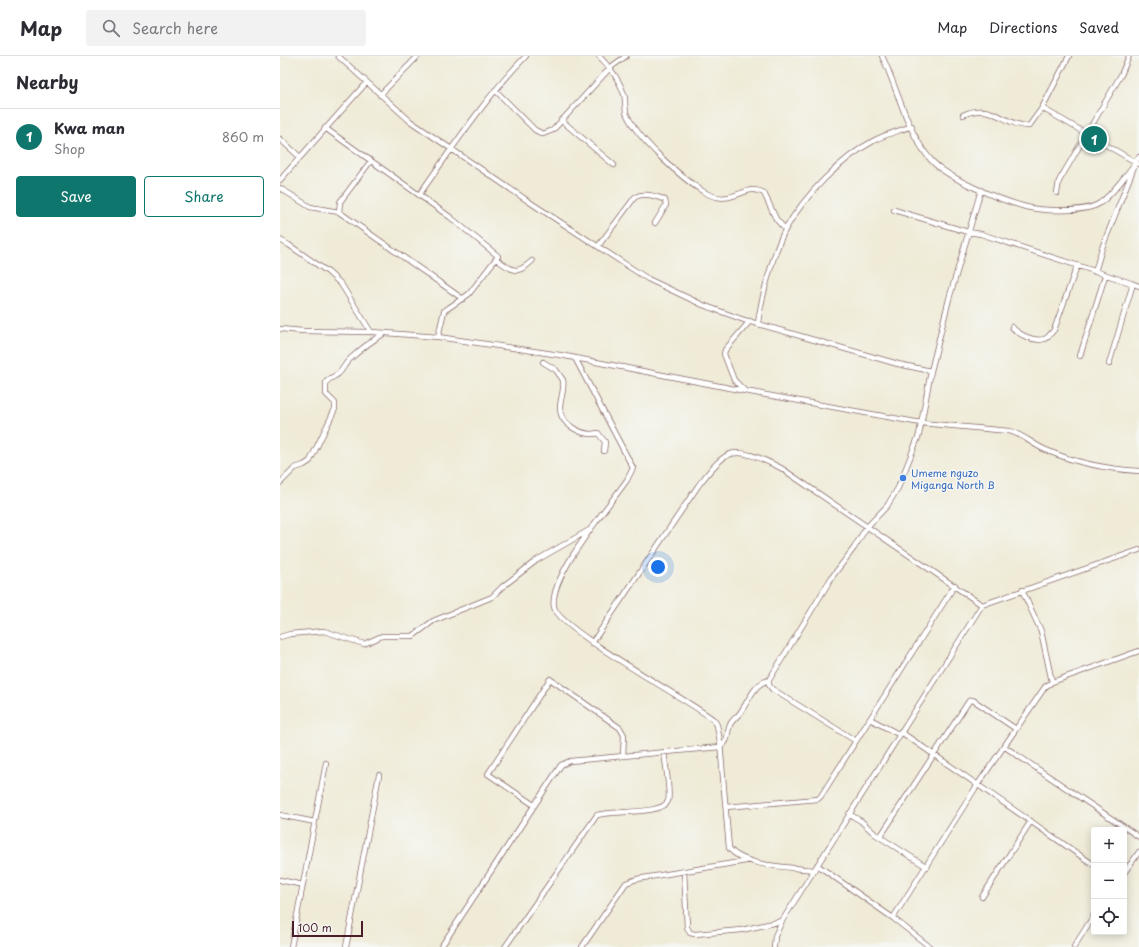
<!DOCTYPE html>
<meta charset="utf-8">
<style>
body{margin:0;font-family:"Playpen Sans",sans-serif;background:#f2f2f3;color:#2b2b33}
.controls{position:absolute;right:12px;bottom:12px;display:grid;overflow:hidden;border-radius:4px;box-shadow:0 2px 10px #0003}
.controls button{width:36px;height:36px;display:grid;place-items:center;padding:0;border:0;border-bottom:1px solid #e1e1e2;background:#fff;color:#2b2b33;font:20px sans-serif}
.scale{position:absolute;left:12px;bottom:10px;width:71px;box-sizing:border-box;padding-left:4px;border:2px solid #4a1f2b;border-top:0;font-size:11px;line-height:14px;white-space:nowrap;color:#4a1f2b;-webkit-text-stroke:3px #f6f6f2;paint-order:stroke}
.you{position:absolute;left:378px;top:511px;width:14px;height:14px;margin:-10px;border:3px solid #fff;border-radius:50%;background:#1a73e8;box-shadow:0 0 0 6px #1a73e833}
.badge{display:grid;place-items:center;width:26px;height:26px;border-radius:50%;background:#0f766e;color:#fff;font-size:13px;font-weight:700}
.pin{position:absolute;translate:-50% -50%;border:2px solid #fff;box-shadow:0 1px 4px #0006}
.list{margin:0;padding:0;list-style:none}
h2{display:flex;justify-content:space-between;align-items:center;height:52px;margin:0;padding:0 16px;font-size:17px}
h2 small{font-size:13px;font-weight:400;color:#7c7c81}
.list li{display:grid;grid-template-columns:26px 1fr auto;gap:12px;align-items:center;box-sizing:border-box;height:56px;padding:0 16px;border-top:1px solid #e1e1e2}
.list b{display:block;font-size:15px;white-space:nowrap}
.list p{margin:0;font-size:13px;white-space:nowrap;color:#7c7c81}
.list em{font-size:13px;font-style:normal;color:#7c7c81}
.actions{display:flex;gap:8px;padding:12px 16px}
.actions a{flex:1;padding:9px 0;border:1px solid #0f766e;border-radius:4px;text-align:center;font-size:14px;color:#0f766e}
.actions .main{background:#0f766e;color:#fff}
.icon{flex:none;width:22px;height:22px;fill:none;stroke:currentColor;stroke-width:2;stroke-linecap:round;stroke-linejoin:round}
.map{position:relative;flex:none;width:859px;height:891px;overflow:hidden}
header{display:flex;align-items:center;gap:24px;box-sizing:border-box;height:56px;padding:0 20px;background:#fff;border-bottom:1px solid #e1e1e2}
header strong{font-size:19px}
nav{display:flex;gap:22px;margin-inline-start:auto;font-size:14px}
.search{width:280px;height:36px;background:#f2f2f3;display:flex;align-items:center;gap:10px;box-sizing:border-box;padding:0 14px;border-radius:4px;color:#7c7c81;font-size:15px}
main{display:flex}
aside{flex:1;background:#fff}
.map>svg:first-child{display:block}
.lines{fill:none;stroke-linecap:round;stroke-linejoin:round}
.minor-casing{stroke:#846667;stroke-width:6}
.minor{stroke:#fff;stroke-width:4.5}
.shop-dot{fill:#3f7fe0;stroke:#f6f6f2;stroke-width:1.5}
.labels{text-anchor:middle;dominant-baseline:central;stroke-width:3;stroke-linejoin:round;paint-order:stroke}
.shop-label{font-size:10px;fill:#366cbe;stroke:#f6f6f2;text-anchor:start}
</style>
<header>
<strong>Map</strong>
<div class="search"><svg class="icon" aria-label="search" viewBox="0 0 24 24"><circle cx="10" cy="10" r="6"/><path d="M15 15l6 6"/></svg>Search here</div>
<nav><a>Map</a><a>Directions</a><a>Saved</a></nav>
</header>
<main>
<aside>
<h2>Nearby<small></small></h2>
<ul class="list">
<li><span class="badge">1</span><div><b>Kwa man</b><p>Shop</p></div><em>860 m</em></li>
</ul>
<div class="actions"><a class="main">Save</a><a>Share</a></div>
</aside>
<div class="map">
<svg width="859" height="891" viewBox="0 0 859 891">
<rect width="100%" height="100%" fill="#f6f6f2"/>
<filter id="ink" filterUnits="userSpaceOnUse"><feTurbulence type="fractalNoise" baseFrequency=".025" numOctaves="2"/><feDisplacementMap in="SourceGraphic" scale="8" xChannelSelector="R" yChannelSelector="G"/><feConvolveMatrix kernelMatrix="1 2 1 2 8 2 1 2 1" color-interpolation-filters="sRGB"/></filter>
<filter id="wash" filterUnits="userSpaceOnUse"><feTurbulence type="fractalNoise" baseFrequency=".012" numOctaves="4" result="noise"/><feDisplacementMap in="SourceGraphic" scale="16" xChannelSelector="R" yChannelSelector="G"/><feGaussianBlur stdDeviation="0.9" result="paint"/><feColorMatrix in="noise" values="0 0 0 0 0 0 0 0 0 0 0 0 0 0 0 0 0 1.4 0 .05"/><feComposite in="paint" operator="in"/></filter>
<g filter="url(#wash)">
<rect width="100%" height="100%" fill="#efebd7"/>
</g>
<g filter="url(#ink)">
<g class="lines">
<g class="minor-casing">
<path id="minor" d="M 58,0 L 130,65 L 254,149 L 368,223 L 423,249 L 464,264 L 618,308 L 651,315
M 319,0 C 330,11 339,23 344,38 C 346,44 344,52 347,59 C 359,84 400,121 424,136 C 454,153 464,125 484,137 L 496,163 L 505,173
M 602,0 C 618,33 626,75 651,104 C 668,123 720,144 746,151 C 763,155 806,157 820,147 C 831,140 852,112 859,101
M 215,34 L 255,74 L 263,78 L 273,74 L 331,11 L 346,0
M 100,39 L 138,0
M 762,52 L 859,108
M 683,59 C 713,45 724,70 749,70 L 762,52 L 789,0
M 281,64 L 334,109
M 45,72 L 170,161 L 218,200 L 189,238 L 164,255 L 158,281
M 0,83 L 20,101
M 90,106 L 60,146 L 59,156 L 183,243
M 0,124 L 86,27
M 0,132 L 30,151 L 59,156
M 777,137 L 779,125 L 841,19 L 849,0
M 139,139 C 173,91 205,42 246,0
M 614,154 L 688,176 L 701,178 L 851,227 L 852,231 L 829,308
M 0,184 L 9,189 L 48,216 L 61,228 L 91,276
M 319,189 L 355,141 C 364,136 376,140 385,144 L 386,149 L 375,167
M 216,203 C 232,214 236,220 252,205
M 815,216 L 822,192 L 854,111
M 851,227 L 859,230
M 478,267 C 481,243 494,195 505,174 C 524,140 561,102 595,84 C 606,78 619,75 632,70
M 732,271 C 739,279 754,286 764,283 C 768,282 771,277 774,274 L 797,210
M 0,273 L 23,275 L 93,276 L 158,281 L 280,299 L 465,335 L 641,367 L 729,375 C 743,378 753,389 766,394 C 795,407 828,413 859,415
M 800,300 L 825,220
M 295,302 L 353,412 L 347,424 C 329,450 268,521 274,551 C 279,574 409,644 434,664 L 437,669 L 440,686 L 449,792 C 463,811 511,811 534,814
M 263,306 L 276,314 L 283,324 C 285,333 280,343 280,352 C 280,369 304,381 318,377 L 325,386 L 324,395
M 465,335 L 454,324 L 444,298 L 445,294 L 470,265
M 0,427 L 15,412 L 24,409 L 30,405 L 55,353 L 55,347 L 46,338 L 46,326 C 50,322 54,321 58,318 C 63,314 65,307 70,303 C 81,293 92,284 105,277
M 742,534 L 761,575 L 772,626
M 702,549 L 859,494
M 0,581 L 10,578 L 44,575 L 84,588 L 102,580 L 133,580 L 153,565 L 212,541 L 222,531 L 257,504 L 311,473
M 312,587 L 418,430 C 426,420 436,405 448,399 C 463,392 488,406 501,412 L 702,549 L 502,865 L 495,880 L 494,891
M 590,663 L 620,679
M 621,676 L 814,809
M 576,685 L 492,633 L 489,629 L 489,624 L 552,521 L 574,492 L 586,472 L 607,450 L 618,432 L 639,379 L 651,315 L 669,243 L 701,134
M 725,691 L 859,781
M 254,749 L 208,718 L 270,623 L 340,672 L 344,679 L 343,700
M 446,751 L 538,743 L 541,740 L 675,529
M 569,758 L 581,765 L 595,778 L 647,811
M 0,759 L 35,766
M 600,781 L 689,645 L 693,644 L 736,673
M 537,809 L 613,862 L 650,891
M 404,815 L 407,871 L 410,877 L 415,878 L 462,874 L 502,865
M 844,817 L 859,796
M 0,824 L 23,829
M 702,841 L 751,765
M 613,862 L 698,728 L 765,631 L 772,626 L 859,595
M 11,891 L 46,707
M 66,891 L 99,719
M 161,891 L 281,709 L 290,705 L 440,691 C 450,685 446,678 450,669 C 452,664 457,661 460,657 C 469,645 473,628 489,624
M 225,891 L 317,759 C 332,754 383,759 388,745 C 391,739 385,705 384,696
M 302,891 L 346,827 L 357,823 L 466,805
M 794,891 L 814,859"/>
</g>
<use href="#minor" class="minor"/>
</g>
</g>
<circle class="shop-dot" cx="623" cy="422" r="4"/>
<g class="labels">
<g class="shop-label">
<text x="631" y="416">Umeme nguzo<tspan x="631" dy="12">Miganga North B</tspan></text>
</g>
</g>
</svg>
<div class="controls">
<button>+</button>
<button>−</button>
<button><svg class="icon" aria-label="locate" viewBox="0 0 24 24"><circle cx="12" cy="12" r="6"/><path d="M12 2v4M12 18v4M2 12h4M18 12h4"/></svg></button>
</div>
<div class="scale">100 m</div>
<div class="you"></div>
<div class="pin badge" style="left:814px;top:83px">1</div>
</div>
</main>
